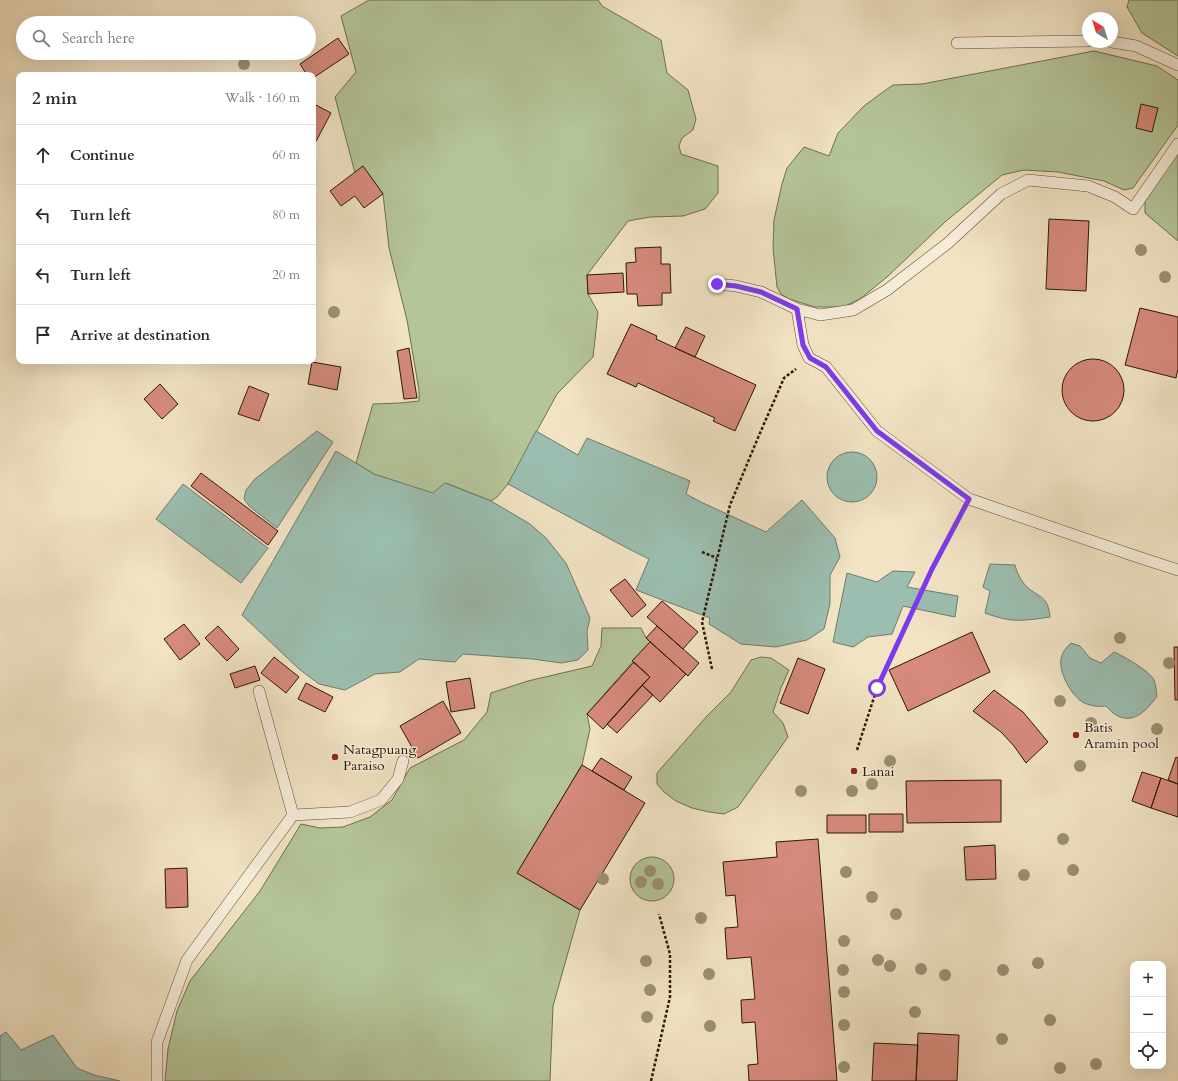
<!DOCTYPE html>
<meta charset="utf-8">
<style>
body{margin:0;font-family:Cardo,serif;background:#f7f7f7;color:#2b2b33}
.controls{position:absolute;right:12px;bottom:12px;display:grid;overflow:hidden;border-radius:8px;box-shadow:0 4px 16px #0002}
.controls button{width:36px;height:36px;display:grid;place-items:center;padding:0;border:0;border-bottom:1px solid #e1e1e2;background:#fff;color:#2b2b33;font:20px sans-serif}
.compass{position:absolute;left:1082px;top:12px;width:36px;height:36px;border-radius:50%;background:#fff;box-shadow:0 4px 16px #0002;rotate:322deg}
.stop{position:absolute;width:12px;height:12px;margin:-9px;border:3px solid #7c3aed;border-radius:50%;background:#fff}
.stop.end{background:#7c3aed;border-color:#fff;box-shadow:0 1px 4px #0008}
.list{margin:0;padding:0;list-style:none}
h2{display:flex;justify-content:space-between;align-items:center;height:52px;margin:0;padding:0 16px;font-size:17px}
h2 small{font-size:13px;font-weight:400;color:#7c7c81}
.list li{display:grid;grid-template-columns:26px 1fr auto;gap:12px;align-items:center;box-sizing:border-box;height:60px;padding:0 16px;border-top:1px solid #e1e1e2}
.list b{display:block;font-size:15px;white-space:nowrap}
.list em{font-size:13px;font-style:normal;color:#7c7c81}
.icon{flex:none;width:22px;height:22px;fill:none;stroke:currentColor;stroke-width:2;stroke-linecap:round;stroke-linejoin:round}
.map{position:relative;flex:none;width:1178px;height:1081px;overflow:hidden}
.search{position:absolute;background:#fff;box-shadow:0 4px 16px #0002;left:16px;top:16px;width:300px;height:44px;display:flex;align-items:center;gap:10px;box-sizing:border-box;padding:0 14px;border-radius:22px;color:#7c7c81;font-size:15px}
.panel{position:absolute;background:#fff;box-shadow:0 4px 16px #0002;left:16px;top:72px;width:300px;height:292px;border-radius:8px}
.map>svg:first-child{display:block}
.green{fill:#b4c599;stroke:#706e4f}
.water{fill:#9bbeb0;stroke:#6f7c6c}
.building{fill:#d68a7c;stroke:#2c1805}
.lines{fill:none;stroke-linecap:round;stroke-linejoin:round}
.lane-casing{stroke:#5d4b35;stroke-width:12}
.path{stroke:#2c1805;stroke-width:2.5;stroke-dasharray:3 2;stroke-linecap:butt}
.lane{stroke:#f6edd9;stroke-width:11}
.tree{fill:#9b9073}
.route{stroke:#7c3aed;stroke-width:5}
.poi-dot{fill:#8f2418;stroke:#f6edd9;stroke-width:1.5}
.labels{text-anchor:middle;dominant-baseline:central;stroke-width:3;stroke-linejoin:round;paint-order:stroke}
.poi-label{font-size:14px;fill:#2c1805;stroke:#f6edd9;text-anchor:start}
</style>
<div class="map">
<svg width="1178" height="1081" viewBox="0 0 1178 1081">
<rect width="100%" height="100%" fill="#f1e3c4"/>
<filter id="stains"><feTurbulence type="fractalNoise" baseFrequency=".005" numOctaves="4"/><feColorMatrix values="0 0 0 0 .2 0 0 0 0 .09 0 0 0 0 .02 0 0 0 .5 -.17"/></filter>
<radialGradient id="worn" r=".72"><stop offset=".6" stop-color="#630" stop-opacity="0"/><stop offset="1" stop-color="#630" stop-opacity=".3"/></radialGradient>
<path class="green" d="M 369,0 L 598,0 L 602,6 L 661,40 L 667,73 L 688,90 L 696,119 L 693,130 L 682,138 L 679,146 L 681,154 L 718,166 L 718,193 L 705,209 L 683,216 L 650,217 L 628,221 L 587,275 L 588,294 L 598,312 L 593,357 L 557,394 L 508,484 L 497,497 L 491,501 L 446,483 L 433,494 L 374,474 L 356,463 L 373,404 L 400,403 L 419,401 L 419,390 L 407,320 L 389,248 L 383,194 L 363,166 L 355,173 L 335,97 L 356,72 L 341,16 Z
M 1129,0 L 1178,0 L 1178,56 L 1142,33 L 1127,7 Z
M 1094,51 L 1157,66 L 1178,80 L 1178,125 L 1133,188 L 1124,190 L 1104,181 L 1058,172 L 1024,170 L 1002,175 L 945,222 L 887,277 L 860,299 L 843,307 L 815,307 L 789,299 L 781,294 L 777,287 L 773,248 L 774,220 L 782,184 L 787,168 L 804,147 L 829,156 L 838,133 L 864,106 L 883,92 L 893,85 L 922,84 Z
M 1178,152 L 1178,241 L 1145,213 L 1145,201 Z
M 602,628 L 641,628 L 646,638 L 650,642 L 587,714 L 590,729 L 582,765 L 517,873 L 580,910 L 553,1006 L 550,1081 L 165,1081 L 168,1049 L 177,1011 L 190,981 L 260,891 L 301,824 L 320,828 L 343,827 L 370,817 L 392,800 L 410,768 L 464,740 L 487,712 L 491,693 L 528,681 L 592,666 L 601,646 Z
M 761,657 L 771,658 L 789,670 L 781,688 L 773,712 L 783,723 L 788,737 L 738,807 L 724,814 L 709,812 L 692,808 L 676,801 L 664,792 L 657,784 L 657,773 L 707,716 L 731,692 L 751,660 Z
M630 879a22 22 0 1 1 44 0a22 22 0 1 1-44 0Z"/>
<path class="water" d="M 317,431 L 333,442 L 277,528 L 249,506 L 244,499 L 246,490 L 255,479 Z
M 536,431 L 578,455 L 587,438 L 690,481 L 686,494 L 701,502 L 766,532 L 802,500 L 835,538 L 840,557 L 830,575 L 830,604 L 824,629 L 807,640 L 776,647 L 741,644 L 709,624 L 710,618 L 636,590 L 649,559 L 627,548 L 508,484 Z
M 336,451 L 374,474 L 433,493 L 445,483 L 491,501 L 530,524 L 546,538 L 566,563 L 590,618 L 587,631 L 588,650 L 578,660 L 561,663 L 533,659 L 463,654 L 455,662 L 419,659 L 400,672 L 375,674 L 345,690 L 319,684 L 299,669 L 242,615 Z
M827 477a25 25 0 1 1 50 0a25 25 0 1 1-50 0Z
M 183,484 L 268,548 L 241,583 L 156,519 Z
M 990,564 L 1015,565 C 1017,573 1021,581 1027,587 C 1041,599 1048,596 1050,617 C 1022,621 1012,623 985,613 L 990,591 L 983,587 Z
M 893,571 L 915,572 L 907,587 L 958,596 L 955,617 L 903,606 L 892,634 L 868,637 L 853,647 L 833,642 L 847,573 L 877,582 Z
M 1071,643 L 1080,646 L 1090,658 L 1101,663 L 1114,652 C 1123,656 1150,671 1154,680 C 1156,685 1156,691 1157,696 C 1148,709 1135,724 1118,716 C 1113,714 1109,709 1106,706 C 1097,707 1089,706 1081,701 C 1070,693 1055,667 1063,653 C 1064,650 1068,646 1071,643 Z
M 6,1032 L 21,1050 L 53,1035 L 77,1068 L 94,1075 L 120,1081 L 0,1081 L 0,1036 Z"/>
<path class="building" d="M 338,38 L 349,54 L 313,78 L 313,75 L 307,75 L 300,64 Z
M 1141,104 L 1158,108 L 1152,132 L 1136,128 Z
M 316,105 L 331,113 L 313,147 L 313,112 Z
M 363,166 L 383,194 L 364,208 L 355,196 L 341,206 L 330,191 Z
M 1049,219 L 1089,221 L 1086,291 L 1046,289 Z
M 661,247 L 661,264 L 670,264 L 671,293 L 662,293 L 662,305 L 638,306 L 637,294 L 627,294 L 626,263 L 636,262 L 635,248 Z
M 623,273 L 624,292 L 588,294 L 587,275 Z
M 1140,308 L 1178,317 L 1178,369 L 1176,378 L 1125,365 Z
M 631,324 L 657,336 L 656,339 L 756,385 L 735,431 L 713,421 L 715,418 L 638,383 L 636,387 L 607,374 Z
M 686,327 L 705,336 L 695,357 L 675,348 Z
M 409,348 L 417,398 L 404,399 L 397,351 Z
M1062 390a31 31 0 1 1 62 0a31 31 0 1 1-62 0Z
M 312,362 L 341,367 L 337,390 L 308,384 Z
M 160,384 L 178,404 L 162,419 L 144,399 Z
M 249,386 L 269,394 L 259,421 L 238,414 Z
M 201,473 L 278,531 L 268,545 L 191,486 Z
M 625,579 L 646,605 L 632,617 L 610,590 Z
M 662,601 L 698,632 L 683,649 L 647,617 Z
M 184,624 L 200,644 L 180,660 L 164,639 Z
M 218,626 L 239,649 L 227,661 L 205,638 Z
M 657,626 L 699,663 L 688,676 L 646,638 Z
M 972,632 L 990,672 L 908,711 L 889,670 Z
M 650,642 L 686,674 L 660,702 L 642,685 L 650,677 L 632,661 Z
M 1174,647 L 1178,647 L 1178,700 L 1175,700 Z
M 274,657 L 299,677 L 286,693 L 261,673 Z
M 798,658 L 825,669 L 808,714 L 780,703 Z
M 634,662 L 650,677 L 603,729 L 587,714 Z
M 255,666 L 260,680 L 235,688 L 230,674 Z
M 470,678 L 475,708 L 451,712 L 446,682 Z
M 306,683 L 333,697 L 325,712 L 298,699 Z
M 642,685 L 653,695 L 617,733 L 607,724 Z
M 994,690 L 1023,712 L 1048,742 L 1026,763 L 1014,746 L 1001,732 L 973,711 Z
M 443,701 L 461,733 L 418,758 L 400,726 Z
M 1176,757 L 1178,758 L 1178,784 L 1168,780 Z
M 601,758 L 632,777 L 624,790 L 592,771 Z
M 582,765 L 645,803 L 580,910 L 517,873 Z
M 1142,772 L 1161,778 L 1151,808 L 1132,801 Z
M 1161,778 L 1178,784 L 1178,817 L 1151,808 Z
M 1001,780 L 1001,822 L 907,823 L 906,781 Z
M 869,814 L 903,814 L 903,832 L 869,832 Z
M 827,815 L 866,815 L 866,833 L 827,833 Z
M 818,839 L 837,1081 L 749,1081 L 748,1065 L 758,1064 L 755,1022 L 742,1023 L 741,1000 L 755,999 L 751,957 L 727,959 L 725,928 L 738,927 L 735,895 L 726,896 L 723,862 L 777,857 L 776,842 Z
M 995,845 L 996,879 L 966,880 L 964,847 Z
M 187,868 L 188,907 L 166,908 L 165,869 Z
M 918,1033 L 959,1035 L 957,1081 L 916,1081 Z
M 874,1043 L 918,1045 L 916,1081 L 872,1081 Z"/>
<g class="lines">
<g class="lane-casing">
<path id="lane" d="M 1112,42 L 1136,46 L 1178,65
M 957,43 L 1088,41
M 717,284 L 736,286 L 761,292 L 797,309 L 820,315 L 853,310 L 887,290 L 948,243 L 1001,194 L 1028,180 L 1088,186 L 1115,197 L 1133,209 L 1178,144
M 797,309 L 803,345 L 809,358 L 826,367 L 877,431 L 969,499 L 1132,555 L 1178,570
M 293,815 L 350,812 L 381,800 L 398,779 L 403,761
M 157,1081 L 157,1042 L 187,960 L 293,815 L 259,691"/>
</g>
<path class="path" d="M 702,552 L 717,558
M 712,669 L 702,622 L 730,505 L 760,433 L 784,378 L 796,369
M 857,750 L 877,688 L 932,569 L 961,513
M 651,1081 L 670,997 L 670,954 L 659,914"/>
<use href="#lane" class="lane"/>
</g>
<g class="tree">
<circle cx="244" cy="64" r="6"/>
<circle cx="1141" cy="250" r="6"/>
<circle cx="1165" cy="277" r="6"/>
<circle cx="334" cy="312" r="6"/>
<circle cx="1120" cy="638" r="6"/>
<circle cx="1169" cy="663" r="6"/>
<circle cx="1060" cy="701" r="6"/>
<circle cx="1091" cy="723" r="6"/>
<circle cx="1157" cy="729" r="6"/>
<circle cx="890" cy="761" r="6"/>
<circle cx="1080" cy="766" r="6"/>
<circle cx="872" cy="784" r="6"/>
<circle cx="801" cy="791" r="6"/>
<circle cx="852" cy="791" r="6"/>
<circle cx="1063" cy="839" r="6"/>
<circle cx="1073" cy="870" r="6"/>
<circle cx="650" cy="871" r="6"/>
<circle cx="846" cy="872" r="6"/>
<circle cx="1024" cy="875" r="6"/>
<circle cx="603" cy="879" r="6"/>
<circle cx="641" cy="882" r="6"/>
<circle cx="658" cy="884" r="6"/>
<circle cx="872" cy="897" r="6"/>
<circle cx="896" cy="914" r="6"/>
<circle cx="701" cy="918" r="6"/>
<circle cx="844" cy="941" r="6"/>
<circle cx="878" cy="960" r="6"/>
<circle cx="646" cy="961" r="6"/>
<circle cx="1038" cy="963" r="6"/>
<circle cx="890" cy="966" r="6"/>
<circle cx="921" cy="969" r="6"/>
<circle cx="843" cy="970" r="6"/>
<circle cx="1003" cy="970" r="6"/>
<circle cx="709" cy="974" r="6"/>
<circle cx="945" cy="975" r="6"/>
<circle cx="650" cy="990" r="6"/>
<circle cx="844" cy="992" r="6"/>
<circle cx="915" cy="1012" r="6"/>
<circle cx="647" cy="1017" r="6"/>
<circle cx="1050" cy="1020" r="6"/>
<circle cx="844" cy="1025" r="6"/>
<circle cx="710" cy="1026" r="6"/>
<circle cx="1002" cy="1039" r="6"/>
<circle cx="1096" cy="1064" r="6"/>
<circle cx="844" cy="1067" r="6"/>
<circle cx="1060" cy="1068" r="6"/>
</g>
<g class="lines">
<path class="route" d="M 717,284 L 736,286 L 761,292 L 797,309 L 803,345 L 810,358 L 826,367 L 877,431 L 969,499 L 932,569 L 877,688"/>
</g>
<g class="poi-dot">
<circle cx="1076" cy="735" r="4"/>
<circle cx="335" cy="757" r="4"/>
<circle cx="854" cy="771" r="4"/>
</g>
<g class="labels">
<g class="poi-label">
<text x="1084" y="727">Batis<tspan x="1084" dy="16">Aramin pool</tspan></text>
<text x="343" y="749">Natagpuang<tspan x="343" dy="16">Paraiso</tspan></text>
<text x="862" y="771">Lanai</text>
</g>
</g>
<rect width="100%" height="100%" filter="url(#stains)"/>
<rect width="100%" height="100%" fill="url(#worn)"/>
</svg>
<div class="controls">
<button>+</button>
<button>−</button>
<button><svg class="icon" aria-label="locate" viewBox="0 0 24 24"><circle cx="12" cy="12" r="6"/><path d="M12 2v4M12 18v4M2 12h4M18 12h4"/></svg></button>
</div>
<svg class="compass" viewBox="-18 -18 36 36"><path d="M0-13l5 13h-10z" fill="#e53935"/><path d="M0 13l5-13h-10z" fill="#7c7c81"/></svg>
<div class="stop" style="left:877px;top:688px"></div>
<div class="stop end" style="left:717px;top:284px"></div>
<div class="search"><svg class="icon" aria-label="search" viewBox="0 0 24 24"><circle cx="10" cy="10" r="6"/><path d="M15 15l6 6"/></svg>Search here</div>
<section class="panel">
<h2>2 min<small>Walk · 160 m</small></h2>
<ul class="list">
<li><svg class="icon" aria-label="ahead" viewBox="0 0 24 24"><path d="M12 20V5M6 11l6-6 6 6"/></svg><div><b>Continue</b></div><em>60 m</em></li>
<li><svg class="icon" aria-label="left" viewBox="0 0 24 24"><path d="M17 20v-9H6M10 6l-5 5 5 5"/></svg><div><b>Turn left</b></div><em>80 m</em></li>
<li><svg class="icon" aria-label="left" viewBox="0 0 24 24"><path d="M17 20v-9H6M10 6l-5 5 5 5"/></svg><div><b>Turn left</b></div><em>20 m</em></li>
<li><svg class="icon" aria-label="arrive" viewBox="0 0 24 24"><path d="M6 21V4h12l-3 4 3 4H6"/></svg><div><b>Arrive at destination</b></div></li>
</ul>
</section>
</div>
